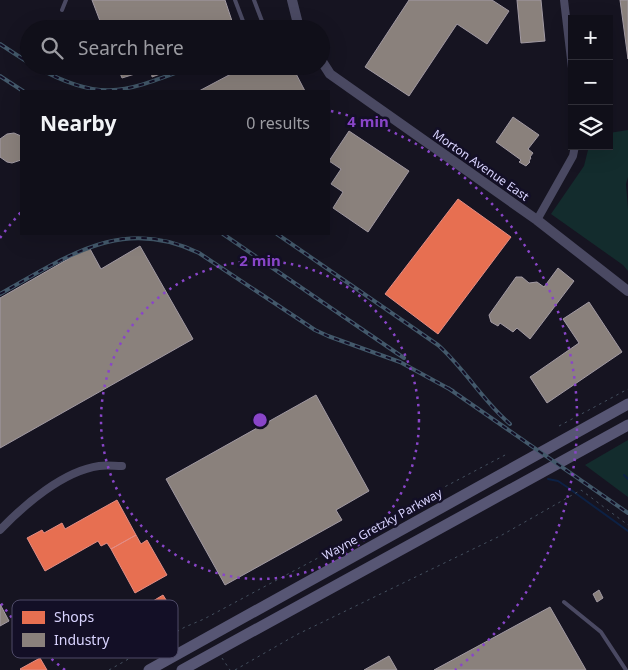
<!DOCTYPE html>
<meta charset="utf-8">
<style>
body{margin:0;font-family:"Noto Sans",sans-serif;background:#1e1d26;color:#f1f3f6}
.controls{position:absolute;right:15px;top:15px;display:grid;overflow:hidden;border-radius:0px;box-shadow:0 5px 20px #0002}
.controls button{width:45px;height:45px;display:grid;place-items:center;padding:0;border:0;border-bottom:1px solid #302f38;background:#100f19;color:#f1f3f6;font:25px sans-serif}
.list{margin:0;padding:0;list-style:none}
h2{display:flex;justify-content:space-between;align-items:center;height:65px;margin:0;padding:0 20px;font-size:21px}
h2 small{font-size:16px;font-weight:400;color:#9c9ca2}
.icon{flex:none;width:28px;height:28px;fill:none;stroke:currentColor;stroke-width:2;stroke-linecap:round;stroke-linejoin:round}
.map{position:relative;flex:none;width:628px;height:670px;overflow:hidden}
.search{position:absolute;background:#100f19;box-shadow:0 5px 20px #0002;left:20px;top:20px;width:310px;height:55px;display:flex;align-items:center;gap:12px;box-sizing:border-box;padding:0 18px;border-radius:28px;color:#9c9ca2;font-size:19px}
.panel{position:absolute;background:#100f19;box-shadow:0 5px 20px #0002;left:20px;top:90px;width:310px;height:145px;border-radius:0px}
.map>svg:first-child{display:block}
.green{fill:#132c2d}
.shops{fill:#e76f51;stroke:#e38d85}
.industry{fill:#8a817c;stroke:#a29aa3}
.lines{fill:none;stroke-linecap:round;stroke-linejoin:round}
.stream{stroke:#0d2144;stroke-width:2}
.path{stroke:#44505f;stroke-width:1;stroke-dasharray:2.5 4;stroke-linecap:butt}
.service{stroke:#4a4962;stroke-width:4}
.minor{stroke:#4a4962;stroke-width:8}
.tertiary{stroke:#4a4962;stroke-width:10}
.secondary{stroke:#575674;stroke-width:11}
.rail-casing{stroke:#43596b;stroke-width:4}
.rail{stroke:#130f26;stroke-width:2;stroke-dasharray:5.5;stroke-linecap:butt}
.ring{fill:none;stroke:#8945c9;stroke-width:2.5;stroke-dasharray:2.5 5}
.labels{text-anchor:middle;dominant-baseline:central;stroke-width:5;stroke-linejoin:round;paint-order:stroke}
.street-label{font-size:12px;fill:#d9d4ff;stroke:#130f26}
.key{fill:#130f26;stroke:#4e4a67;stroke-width:1}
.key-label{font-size:14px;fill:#d9d4ff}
.centre{fill:#8945c9;stroke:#130f26;stroke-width:2.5}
.ring-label{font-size:15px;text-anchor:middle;font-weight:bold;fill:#8945c9;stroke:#130f26;stroke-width:5;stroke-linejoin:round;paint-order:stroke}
</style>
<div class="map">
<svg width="628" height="670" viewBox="0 0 628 670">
<rect width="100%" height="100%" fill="#161421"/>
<path class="green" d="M 628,130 L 628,177 L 626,184 L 628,209 L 628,271 L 623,265 L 551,214 L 584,166 L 589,146 L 609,146 L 609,133 Z
M 628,440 L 628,497 L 585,465 Z"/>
<path class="shops" d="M 458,199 L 511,237 L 438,334 L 385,294 Z
M 117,500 L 136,535 L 111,549 L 107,543 L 101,546 L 98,541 L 45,571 L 27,538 L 42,530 L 44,533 L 62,523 L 65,529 Z
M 136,535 L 141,544 L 147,540 L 167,575 L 135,593 L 111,549 Z
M 163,595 L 173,611 L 157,620 L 148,604 Z
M 40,658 L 47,670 L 21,670 L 20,669 Z"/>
<path class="industry" d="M 92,0 L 225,0 L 232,21 L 217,26 L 218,29 L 103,29 Z
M 409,0 L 492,0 L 509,11 L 487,44 L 457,24 L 409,96 L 365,67 Z
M 517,0 L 541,0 L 545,41 L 521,43 Z
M 620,0 L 628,0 L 628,59 Z
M 117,66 L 182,66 L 152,77 L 151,69 L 122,78 Z
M 246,66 L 292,66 L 305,91 L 199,91 Z
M 513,117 L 539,135 L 528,149 L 533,153 L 530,157 L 531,158 L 529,161 L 530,162 L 526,166 L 519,162 L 521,160 L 496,142 Z
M 349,131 L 409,171 L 368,232 L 333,208 L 343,192 L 331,184 L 341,169 L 329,161 Z
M 14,133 L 21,136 L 21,160 L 12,163 L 7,162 L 0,157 L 0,139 L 7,134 Z
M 140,246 L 193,339 L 0,448 L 0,298 L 89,247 L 101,269 Z
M 558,268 L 574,281 L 530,339 L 517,328 L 513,332 L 500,323 L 498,326 L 491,322 L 489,315 L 516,277 L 522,277 L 529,283 L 537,282 L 544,287 Z
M 589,302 L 622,352 L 547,403 L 530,377 L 579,343 L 563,319 Z
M 316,395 L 369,491 L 336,510 L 342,520 L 225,585 L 166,479 Z
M 599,590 L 603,598 L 597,602 L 593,594 Z
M 0,604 L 9,621 L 0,626 Z
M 550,607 L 586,670 L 434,670 Z
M 389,656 L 397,670 L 364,670 Z"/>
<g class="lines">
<path class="stream" d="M 624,475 L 628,479
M 548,479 L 558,481 L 567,487 L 628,531"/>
<path class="path" d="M 559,426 L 628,389
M 222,658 L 230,670
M 109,670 L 185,627 L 204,619 L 359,536 L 378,522 L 507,454
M 235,670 L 296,635 L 502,535 L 581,490 L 628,525"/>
<path class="service" d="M 235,0 L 246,29
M 254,0 L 265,29
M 62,10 L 66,0
M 277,29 L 296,24
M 564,602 L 601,632 L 626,670"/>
<path class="minor" d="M 564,0 L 572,68
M 537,220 L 573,156 L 575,146
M 0,530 C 24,505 63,471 99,466 C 106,465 114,466 122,466"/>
<path class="tertiary" d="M 292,0 L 298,24 L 301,29
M 321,60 L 330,74 L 537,220 L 628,291"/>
<path class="secondary" d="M 149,670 L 628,404
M 182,670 L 628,425"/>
<g class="rail-casing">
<path id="rail" d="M 0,44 L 29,63
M 34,66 C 104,104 124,92 194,66
M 0,76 L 23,91
M 223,234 L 404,358
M 277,234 L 438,345 C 465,369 482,400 510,424
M 0,294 C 67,257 122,215 199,253 L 315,330 L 328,336 L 400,362 L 453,391
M 448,388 L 628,513"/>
</g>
<use href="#rail" class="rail"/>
</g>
<g class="ring">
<circle cx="260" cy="420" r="159"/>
<path d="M65 670A317 317 0 0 1 0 602M0 238A317 317 0 0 1 21 212M331 111A317 317 0 0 1 455 670"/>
</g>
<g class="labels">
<g class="street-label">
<text transform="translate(481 165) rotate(35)">Morton Avenue East</text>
<text transform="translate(382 524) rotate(-29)">Wayne Gretzky Parkway</text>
</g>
</g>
<rect x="12" y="600" width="166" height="58" rx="8" class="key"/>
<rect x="22" y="611" width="23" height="13" fill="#e76f51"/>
<rect x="22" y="633" width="23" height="14" fill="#8a817c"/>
<g class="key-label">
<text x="54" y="622">Shops</text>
<text x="54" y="645">Industry</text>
</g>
<circle cx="260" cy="420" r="8" class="centre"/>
<g class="ring-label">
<text x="368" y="127">4 min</text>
<text x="260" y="266">2 min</text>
</g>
</svg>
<div class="controls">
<button>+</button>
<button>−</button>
<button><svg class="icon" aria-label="layers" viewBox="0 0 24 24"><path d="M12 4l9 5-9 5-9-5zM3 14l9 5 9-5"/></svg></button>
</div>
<div class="search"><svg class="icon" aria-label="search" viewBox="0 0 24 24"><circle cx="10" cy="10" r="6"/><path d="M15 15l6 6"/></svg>Search here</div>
<section class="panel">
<h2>Nearby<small>0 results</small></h2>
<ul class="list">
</ul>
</section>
</div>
